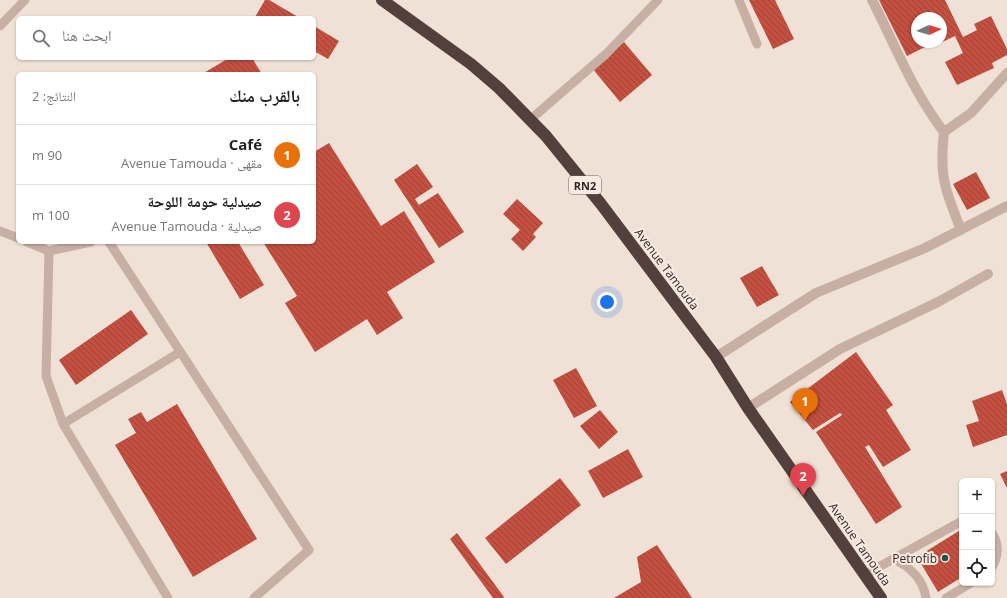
<!DOCTYPE html>
<html lang="ar">
<meta charset="utf-8">
<style>
body{margin:0;font-family:"Open Sans","Noto Naskh Arabic",sans-serif;background:#f6f6f6;color:#222;direction:rtl}
.controls{position:absolute;right:12px;bottom:12px;display:grid;overflow:hidden;border-radius:6px;box-shadow:0 1px 3px #0004}
.controls button{width:36px;height:36px;display:grid;place-items:center;padding:0;border:0;border-bottom:1px solid #e0e0e0;background:#fff;color:#222;font:20px sans-serif}
.compass{position:absolute;left:911px;top:12px;width:36px;height:36px;border-radius:50%;background:#fff;box-shadow:0 1px 3px #0004;rotate:86deg}
.you{position:absolute;left:607px;top:302px;width:14px;height:14px;margin:-10px;border:3px solid #fff;border-radius:50%;background:#1a73e8;box-shadow:0 0 0 6px #1a73e833}
.badge{display:grid;place-items:center;width:26px;height:26px;border-radius:50%;background:#0b8043;color:#fff;font-size:13px;font-weight:700}
.pin{position:absolute;translate:-50% -33px;filter:drop-shadow(0 1px 2px #0008)}
.pin::after{content:'';position:absolute;top:21px;width:14px;height:12px;background:inherit;clip-path:polygon(0 0,100% 0,50% 100%)}
.list{margin:0;padding:0;list-style:none}
h2{display:flex;justify-content:space-between;align-items:center;height:52px;margin:0;padding:0 16px;font-size:17px}
h2 small{font-size:13px;font-weight:400;color:#767676}
.list li{display:grid;grid-template-columns:26px 1fr auto;gap:12px;align-items:center;box-sizing:border-box;height:60px;padding:0 16px;border-top:1px solid #e0e0e0}
.list b{display:block;font-size:15px;white-space:nowrap}
.list p{margin:0;font-size:13px;white-space:nowrap;color:#767676}
.list em{font-size:13px;font-style:normal;color:#767676}
.icon{flex:none;width:22px;height:22px;fill:none;stroke:currentColor;stroke-width:2;stroke-linecap:round;stroke-linejoin:round}
.map{position:relative;flex:none;width:1007px;height:598px;overflow:hidden;direction:ltr}
.search{position:absolute;background:#fff;box-shadow:0 1px 3px #0004;left:16px;top:16px;width:300px;height:44px;display:flex;align-items:center;gap:10px;box-sizing:border-box;padding:0 14px;border-radius:6px;color:#767676;font-size:15px}
.panel{position:absolute;background:#fff;box-shadow:0 1px 3px #0004;left:16px;top:72px;width:300px;height:172px;border-radius:6px;direction:rtl}
.map>svg:first-child{display:block}
.building{fill:url(#building-back-hatch);fill-rule:evenodd}
.lines{fill:none;stroke-linecap:round;stroke-linejoin:round}
.lane{stroke:#c7afa3;stroke-width:9}
.street{stroke:#c7afa3;stroke-width:10}
.highway{stroke:#53403c;stroke-width:12}
.poi-dot{fill:#1c524f;stroke:#f8ebe2;stroke-width:1.5}
.labels{text-anchor:middle;dominant-baseline:central;stroke-width:4;stroke-linejoin:round;paint-order:stroke}
.shield{fill:#f8ebe2;stroke:#6d625e;stroke-width:1}
.shield-label{font-size:11px;font-weight:bold;fill:#322725}
.street-label{font-size:12px;fill:#322725;stroke:#f8ebe2}
.poi-label{font-size:12px;fill:#322725;stroke:#f8ebe2;text-anchor:end}
</style>
<div class="map">
<svg width="1007" height="598" viewBox="0 0 1007 598">
<defs>
<pattern id="building-back-hatch" width="6" height="6" patternUnits="userSpaceOnUse"><rect width="6" height="6" fill="#c35041"/><path d="M-1 5l2 2M0 0l6 6M5-1l2 2" fill="none" stroke="#9f4236"/></pattern>
</defs>
<rect width="100%" height="100%" fill="#f0e1d6"/>
<path class="building" d="M 265,0 L 269,0 L 300,18 L 257,18 L 255,17 Z
M 749,0 L 775,0 L 794,39 L 773,49 Z
M 879,0 L 945,0 L 963,37 L 977,30 L 974,24 L 991,16 L 1007,49 L 1007,55 L 992,63 L 994,68 L 957,85 L 945,62 L 963,53 L 955,36 L 934,46 L 933,43 L 907,56 ZM 917,18 L 941,18 L 941,42 L 917,42 Z
M 314,26 L 339,41 L 328,59 L 314,51 Z
M 624,42 L 652,75 L 620,102 L 592,68 Z
M 229,58 L 252,58 L 262,74 L 202,74 Z
M 329,143 L 381,226 L 404,211 L 435,262 L 387,292 L 403,318 L 377,335 L 367,319 L 315,352 L 285,303 L 297,296 L 263,242 L 314,242 L 314,152 Z
M 417,164 L 433,187 L 415,199 L 419,205 L 438,193 L 464,232 L 439,248 L 394,180 Z
M 976,172 L 990,198 L 967,210 L 953,184 Z
M 517,199 L 543,223 L 533,234 L 536,237 L 523,251 L 511,239 L 520,230 L 503,214 Z
M 206,242 L 238,242 L 264,285 L 240,299 Z
M 762,266 L 779,295 L 757,307 L 740,278 Z
M 131,310 L 148,334 L 76,385 L 59,360 Z
M 856,352 L 893,405 L 886,410 L 911,450 L 883,467 L 869,445 L 865,447 L 902,507 L 876,524 L 816,432 L 842,415 L 840,413 L 813,430 L 790,402 Z
M 576,368 L 597,406 L 574,418 L 553,380 Z
M 1002,390 L 1007,404 L 1007,435 L 973,447 L 966,425 L 979,421 L 972,401 Z
M 177,404 L 257,539 L 193,577 L 115,445 L 136,433 L 128,419 L 141,412 L 147,422 Z
M 600,410 L 618,432 L 599,449 L 580,426 Z
M 628,449 L 643,477 L 603,498 L 588,471 Z
M 1007,471 L 1007,488 L 1000,474 Z
M 560,478 L 581,505 L 506,564 L 485,538 Z
M 962,529 L 962,577 L 938,592 L 917,557 Z
M 457,533 L 504,597 L 503,598 L 493,598 L 450,539 Z
M 657,545 L 692,598 L 614,598 L 641,582 L 637,557 Z"/>
<g class="lines">
<path class="lane" d="M 739,0 L 757,44
M 0,26 L 25,0
M 531,119 L 606,54 L 658,0
M 0,231 L 18,238
M 27,242 L 49,251 L 91,242
M 109,242 L 309,550 L 254,598
M 49,251 L 46,376 L 63,424 L 168,598
M 63,424 L 180,352
M 992,533 C 999,543 999,556 992,567
M 893,559 C 911,567 923,579 926,598
M 866,574 L 962,521
M 946,598 L 971,583"/>
<path class="street" d="M 872,0 C 895,45 913,92 944,132 L 971,113 L 1007,73
M 944,132 C 939,176 945,190 961,230
M 716,357 L 816,293 L 925,248 L 1007,206
M 748,408 L 840,349 L 938,302 L 988,274"/>
<path class="highway" d="M 382,0 L 471,64 L 499,88 L 546,136 L 601,204 L 716,357 L 748,408 L 881,598"/>
</g>
<circle class="poi-dot" cx="945" cy="558" r="4"/>
<g class="labels">
<rect class="shield" x="569" y="176" width="32" height="18" rx="3"/>
<g class="shield-label">
<text x="585" y="185">RN2</text>
</g>
<g class="street-label">
<text transform="translate(667 269) rotate(53)">Avenue Tamouda</text>
<text transform="translate(860 544) rotate(55)">Avenue Tamouda</text>
</g>
<g class="poi-label">
<text x="937" y="558">Petrofib</text>
</g>
</g>
</svg>
<div class="controls">
<button>+</button>
<button>−</button>
<button><svg class="icon" aria-label="locate" viewBox="0 0 24 24"><circle cx="12" cy="12" r="6"/><path d="M12 2v4M12 18v4M2 12h4M18 12h4"/></svg></button>
</div>
<svg class="compass" viewBox="-18 -18 36 36"><path d="M0-13l5 13h-10z" fill="#e53935"/><path d="M0 13l5-13h-10z" fill="#767676"/></svg>
<div class="you"></div>
<div class="pin badge" style="left:805px;top:421px;background:#e8710a">1</div>
<div class="pin badge" style="left:803px;top:496px;background:#e0444e">2</div>
<div class="search"><svg class="icon" aria-label="search" viewBox="0 0 24 24"><circle cx="10" cy="10" r="6"/><path d="M15 15l6 6"/></svg>ابحث هنا</div>
<section class="panel">
<h2>بالقرب منك<small>النتائج: 2</small></h2>
<ul class="list">
<li><span class="badge" style="background:#e8710a">1</span><div><b>Café</b><p>مقهى · Avenue Tamouda</p></div><em>90 m</em></li>
<li><span class="badge" style="background:#e0444e">2</span><div><b>صيدلية حومة اللوحة</b><p>صيدلية · Avenue Tamouda</p></div><em>100 m</em></li>
</ul>
</section>
</div>
